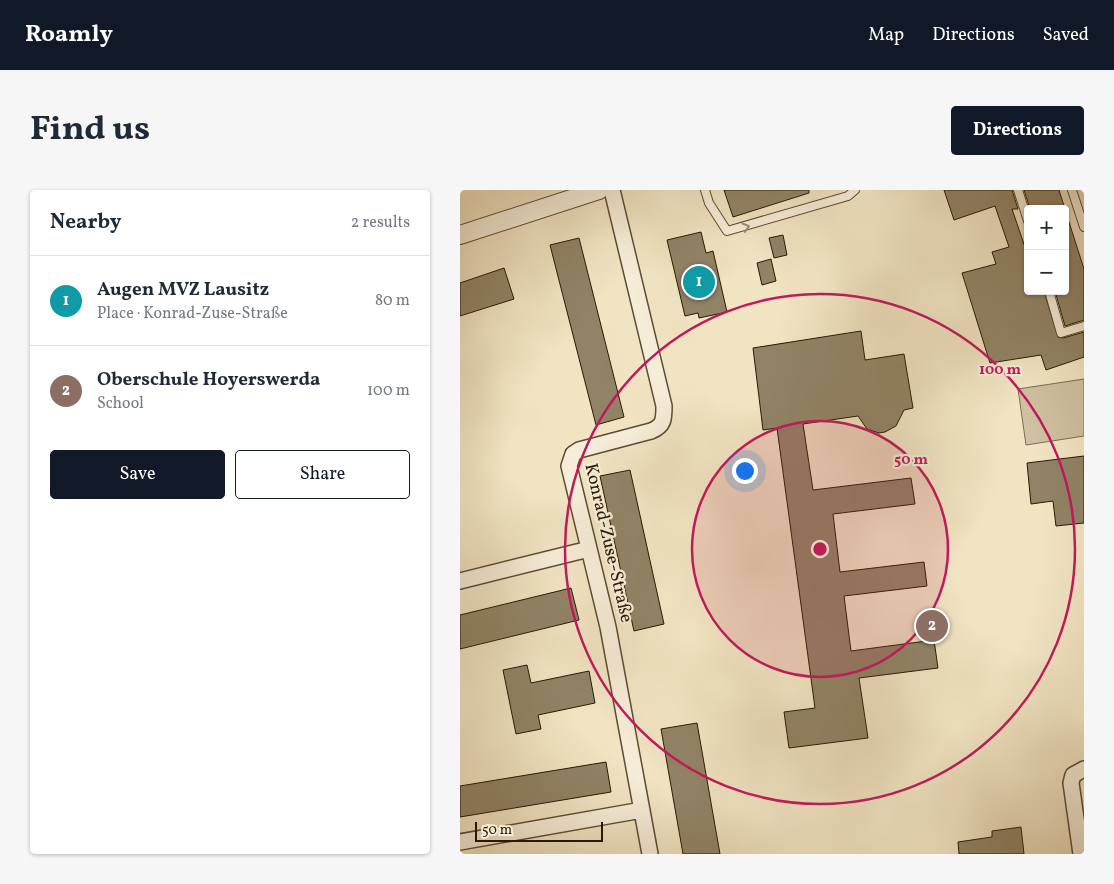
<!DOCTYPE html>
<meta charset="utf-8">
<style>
body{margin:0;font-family:Vollkorn,serif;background:#f6f6f7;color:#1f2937}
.controls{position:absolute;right:15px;top:15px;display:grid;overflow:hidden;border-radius:5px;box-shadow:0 1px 4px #0004}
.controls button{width:45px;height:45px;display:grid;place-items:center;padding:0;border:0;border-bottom:1px solid #e0e1e3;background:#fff;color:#1f2937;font:25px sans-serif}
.scale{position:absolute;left:15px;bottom:12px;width:128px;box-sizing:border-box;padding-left:5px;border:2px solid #291901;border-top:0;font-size:14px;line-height:18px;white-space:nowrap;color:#291901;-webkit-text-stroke:4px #f6edd8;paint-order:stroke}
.you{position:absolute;left:284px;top:280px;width:18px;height:18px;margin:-12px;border:4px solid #fff;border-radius:50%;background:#1a73e8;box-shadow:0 0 0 8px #1a73e833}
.badge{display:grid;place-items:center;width:32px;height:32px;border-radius:50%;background:#111827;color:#fff;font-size:16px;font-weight:700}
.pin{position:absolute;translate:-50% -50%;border:2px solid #fff;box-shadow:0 1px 5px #0006}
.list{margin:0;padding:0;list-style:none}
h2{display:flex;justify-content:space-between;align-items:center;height:65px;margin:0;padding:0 20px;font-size:21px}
h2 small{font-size:16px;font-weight:400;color:#747a83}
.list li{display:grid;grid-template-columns:32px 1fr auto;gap:15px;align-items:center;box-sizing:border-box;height:90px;padding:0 20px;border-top:1px solid #e0e1e3}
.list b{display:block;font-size:19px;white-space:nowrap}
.list p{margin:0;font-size:16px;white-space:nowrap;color:#747a83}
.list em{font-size:16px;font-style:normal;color:#747a83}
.actions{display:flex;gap:10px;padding:15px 20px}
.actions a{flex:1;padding:11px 0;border:1px solid #111827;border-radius:5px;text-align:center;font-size:18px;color:#111827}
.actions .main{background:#111827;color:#fff}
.map{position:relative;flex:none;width:624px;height:664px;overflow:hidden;border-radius:5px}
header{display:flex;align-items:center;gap:30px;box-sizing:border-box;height:70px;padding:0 25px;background:#111827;color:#fff}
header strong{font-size:24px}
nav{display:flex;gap:28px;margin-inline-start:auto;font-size:18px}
.intro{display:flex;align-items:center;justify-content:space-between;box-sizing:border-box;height:120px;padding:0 30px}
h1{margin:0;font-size:35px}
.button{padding:12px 22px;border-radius:5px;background:#111827;color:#fff;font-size:18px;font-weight:700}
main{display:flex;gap:30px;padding:0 30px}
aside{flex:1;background:#fff;border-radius:5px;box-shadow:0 1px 4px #0004}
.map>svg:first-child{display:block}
.green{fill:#cfc1a2;stroke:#7c6d52}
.building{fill:#918366;stroke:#291901}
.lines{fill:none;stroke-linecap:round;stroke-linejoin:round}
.service-casing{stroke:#5b4c32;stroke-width:10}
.minor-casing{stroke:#5b4c32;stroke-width:18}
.tertiary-casing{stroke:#5b4c32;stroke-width:20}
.service{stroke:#f6edd8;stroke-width:8}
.minor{stroke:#f6edd8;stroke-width:15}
.tertiary{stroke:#f6edd8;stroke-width:18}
.oneway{stroke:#9a8e77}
.ring{fill:none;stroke:#c2185b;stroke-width:2.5}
.labels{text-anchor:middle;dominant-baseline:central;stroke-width:4.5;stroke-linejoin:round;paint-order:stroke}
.street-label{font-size:18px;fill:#291901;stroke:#f6edd8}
.centre{fill:#c2185b;stroke:#f6edd8;stroke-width:2.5}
.ring-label{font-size:15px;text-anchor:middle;font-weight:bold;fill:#c2185b;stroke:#f6edd8;stroke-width:4.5;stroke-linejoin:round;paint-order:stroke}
</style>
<header>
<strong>Roamly</strong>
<nav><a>Map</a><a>Directions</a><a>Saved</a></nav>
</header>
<div class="intro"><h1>Find us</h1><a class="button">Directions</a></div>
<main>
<aside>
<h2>Nearby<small>2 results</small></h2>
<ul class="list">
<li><span class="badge" style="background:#0f9aa8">1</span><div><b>Augen MVZ Lausitz</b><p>Place · Konrad-Zuse-Straße</p></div><em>80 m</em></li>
<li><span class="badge" style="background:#8d6e63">2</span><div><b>Oberschule Hoyerswerda</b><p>School</p></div><em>100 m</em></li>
</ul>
<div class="actions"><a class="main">Save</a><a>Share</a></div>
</aside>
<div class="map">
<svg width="624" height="664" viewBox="0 0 624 664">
<rect width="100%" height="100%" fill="#f1e4c3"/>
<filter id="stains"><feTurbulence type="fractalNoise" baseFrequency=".004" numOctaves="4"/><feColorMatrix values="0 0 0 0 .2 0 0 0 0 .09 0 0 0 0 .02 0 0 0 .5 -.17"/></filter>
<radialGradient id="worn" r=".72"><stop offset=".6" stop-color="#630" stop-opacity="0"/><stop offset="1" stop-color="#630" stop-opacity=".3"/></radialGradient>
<path class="green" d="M 624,189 L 624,246 L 566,255 L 558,199 Z"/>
<path class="building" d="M 264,0 L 349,0 L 349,3 L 273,27 Z
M 484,0 L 552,0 L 558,19 L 552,19 L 568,66 L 568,101 L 584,101 L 598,147 L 603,148 L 624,142 L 624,167 L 586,180 L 581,165 L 530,173 L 502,83 L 536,74 L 532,62 L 549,57 L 535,16 L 494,30 Z
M 564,0 L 599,0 L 605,19 L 570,19 Z
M 605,29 L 608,29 L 624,79 L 624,130 L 605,136 L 595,101 L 605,101 Z
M 241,42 L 246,63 L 253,61 L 267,122 L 239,128 L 238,123 L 225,126 L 207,50 Z
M 323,45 L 327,65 L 314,68 L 309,48 Z
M 119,48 L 164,227 L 136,235 L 90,55 Z
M 311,69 L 316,91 L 302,95 L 297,73 Z
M 44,78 L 54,109 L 0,126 L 0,93 Z
M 401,141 L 405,170 L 444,164 L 453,218 L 444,220 L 436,236 L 425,242 L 419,243 L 407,239 L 398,226 L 343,234 L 353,300 L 451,288 L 455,314 L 373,324 L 380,382 L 464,372 L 467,396 L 384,406 L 391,461 L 474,450 L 478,478 L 399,488 L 408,548 L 329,558 L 324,522 L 355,518 L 317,238 L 303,240 L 293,158 Z
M 624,266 L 624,333 L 596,336 L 593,311 L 571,314 L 567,273 Z
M 170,280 L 204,434 L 174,441 L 140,286 Z
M 111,398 L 119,430 L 0,459 L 0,425 Z
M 67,475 L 71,493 L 129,481 L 135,513 L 78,525 L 81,539 L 56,544 L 43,480 Z
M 237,533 L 260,664 L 223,664 L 201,539 Z
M 146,572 L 151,602 L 0,627 L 0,596 Z
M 561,637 L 564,664 L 499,664 L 498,652 L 532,647 L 532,641 Z"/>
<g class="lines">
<g class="service-casing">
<path id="service" d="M 245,0 L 249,13 L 267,41 L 388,6 L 395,0
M 558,0 L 568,31
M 612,0 L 624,37
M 589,101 L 601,143 L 624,136"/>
</g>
<g class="minor-casing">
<path id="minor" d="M 152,0 L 204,216 C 204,229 204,236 191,241 L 119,260 L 113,264 L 109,276 L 148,437 L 190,664
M 0,391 L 129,359
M 0,652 L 182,620
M 621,664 L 611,593 L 613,585 L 624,579"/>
</g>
<g class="tertiary-casing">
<path id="tertiary" d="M 0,45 L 139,0"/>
</g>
<use href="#service" class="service"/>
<use href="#minor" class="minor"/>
<use href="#tertiary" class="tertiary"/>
</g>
<defs><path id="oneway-chevron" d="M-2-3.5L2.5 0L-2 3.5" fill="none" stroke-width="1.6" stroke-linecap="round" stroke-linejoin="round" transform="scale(1.25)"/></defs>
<use class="oneway" href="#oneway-chevron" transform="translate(286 37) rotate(-17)"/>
<circle cx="360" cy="359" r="128" fill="#c2185b" fill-opacity=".12"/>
<g class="ring">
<circle cx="360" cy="359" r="128"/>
<circle cx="360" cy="359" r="255"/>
</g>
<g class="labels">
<g class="street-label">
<text transform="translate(148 353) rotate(77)">Konrad-Zuse-Straße</text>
</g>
</g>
<circle cx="360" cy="359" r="8" class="centre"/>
<g class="ring-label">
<text x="540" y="184">100 m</text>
<text x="451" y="274">50 m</text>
</g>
<rect width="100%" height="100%" filter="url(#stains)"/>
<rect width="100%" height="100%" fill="url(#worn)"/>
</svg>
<div class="controls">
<button>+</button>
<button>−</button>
</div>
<div class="scale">50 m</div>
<div class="you"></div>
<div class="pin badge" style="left:239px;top:92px;background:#0f9aa8">1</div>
<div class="pin badge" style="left:472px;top:436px;background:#8d6e63">2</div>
</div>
</main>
